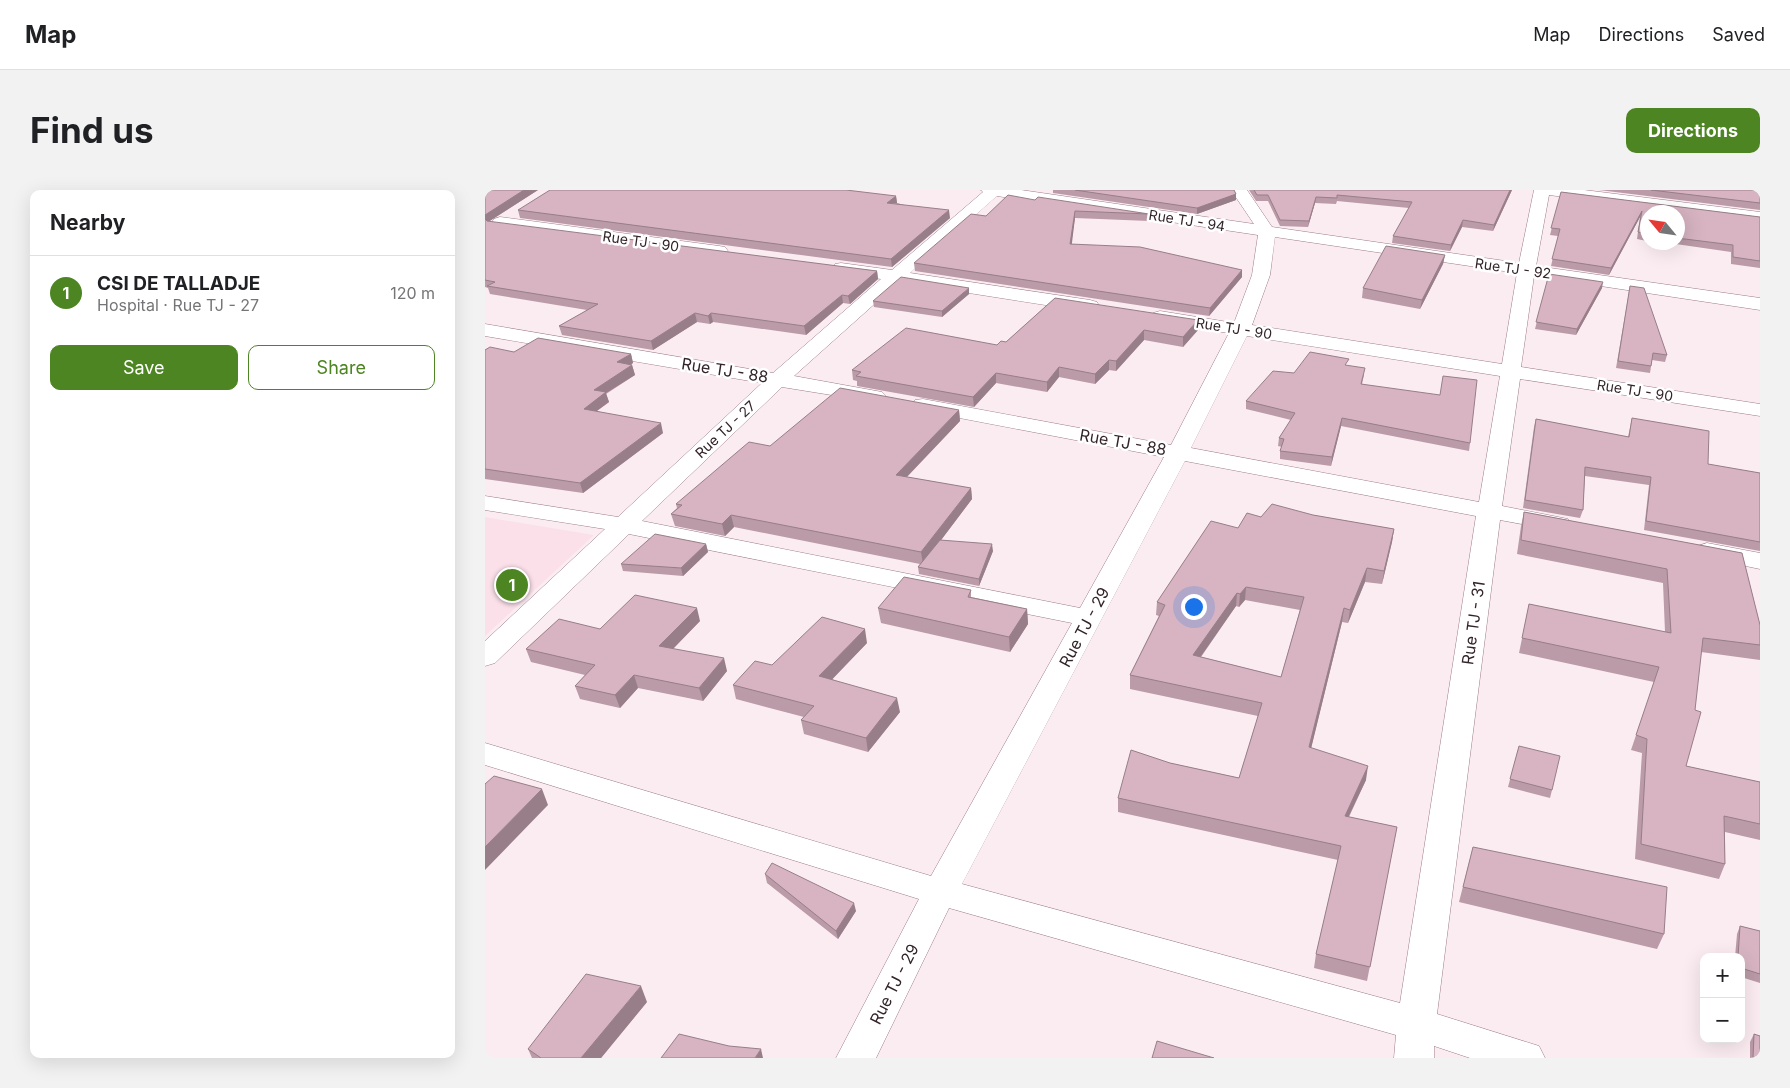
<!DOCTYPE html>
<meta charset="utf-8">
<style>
body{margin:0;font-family:Inter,sans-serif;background:#f2f2f2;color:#202124}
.controls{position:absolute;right:15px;bottom:15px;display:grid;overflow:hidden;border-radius:10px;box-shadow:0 5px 20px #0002}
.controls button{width:45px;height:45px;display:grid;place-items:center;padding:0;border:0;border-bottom:1px solid #e0e0e0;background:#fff;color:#202124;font:25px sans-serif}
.compass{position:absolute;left:1155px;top:15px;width:45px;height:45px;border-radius:50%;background:#fff;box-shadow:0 5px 20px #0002;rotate:299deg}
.you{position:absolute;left:708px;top:416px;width:18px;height:18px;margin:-12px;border:4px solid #fff;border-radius:50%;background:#1a73e8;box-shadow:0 0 0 8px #1a73e833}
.badge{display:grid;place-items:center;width:32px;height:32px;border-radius:50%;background:#4c8521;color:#fff;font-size:16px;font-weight:700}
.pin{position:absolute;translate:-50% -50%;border:2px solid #fff;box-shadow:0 1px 5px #0006}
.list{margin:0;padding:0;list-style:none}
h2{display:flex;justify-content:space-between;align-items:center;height:65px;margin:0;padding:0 20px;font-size:21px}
h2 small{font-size:16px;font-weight:400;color:#757577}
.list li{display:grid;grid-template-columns:32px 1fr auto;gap:15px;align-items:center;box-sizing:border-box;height:75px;padding:0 20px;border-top:1px solid #e0e0e0}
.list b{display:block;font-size:19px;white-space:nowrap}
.list p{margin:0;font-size:16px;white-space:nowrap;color:#757577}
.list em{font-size:16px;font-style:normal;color:#757577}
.actions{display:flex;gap:10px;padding:15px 20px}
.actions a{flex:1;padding:11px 0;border:1px solid #4c8521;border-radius:10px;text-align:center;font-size:18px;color:#4c8521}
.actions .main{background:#4c8521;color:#fff}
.map{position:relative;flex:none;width:1275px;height:868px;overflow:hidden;border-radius:10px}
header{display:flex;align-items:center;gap:30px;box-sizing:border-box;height:70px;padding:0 25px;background:#fff;border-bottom:1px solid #e0e0e0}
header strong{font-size:24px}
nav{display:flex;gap:28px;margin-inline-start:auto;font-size:18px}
.intro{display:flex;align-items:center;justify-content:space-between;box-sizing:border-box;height:120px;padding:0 30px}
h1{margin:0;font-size:35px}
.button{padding:12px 22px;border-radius:10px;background:#4c8521;color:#fff;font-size:18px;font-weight:700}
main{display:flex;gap:30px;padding:0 30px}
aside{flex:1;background:#fff;border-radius:10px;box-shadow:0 5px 20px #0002}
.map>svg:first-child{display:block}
.built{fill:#fbe0ea}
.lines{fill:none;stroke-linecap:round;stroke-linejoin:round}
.minor-casing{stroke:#9d7c89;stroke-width:1}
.minor{fill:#fff;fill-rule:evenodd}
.wall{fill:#ba9ba7;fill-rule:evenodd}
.shaded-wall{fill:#977e88}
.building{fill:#d8b4c2;stroke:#977e88;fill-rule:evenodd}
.labels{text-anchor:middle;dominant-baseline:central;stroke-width:5;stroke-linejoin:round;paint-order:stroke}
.far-street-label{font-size:14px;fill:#322429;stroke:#fff}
.street-label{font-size:16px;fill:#322429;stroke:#fff}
</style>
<header>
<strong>Map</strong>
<nav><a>Map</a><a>Directions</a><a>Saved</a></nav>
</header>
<div class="intro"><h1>Find us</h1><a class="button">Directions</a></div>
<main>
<aside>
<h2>Nearby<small></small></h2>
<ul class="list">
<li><span class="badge">1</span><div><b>CSI DE TALLADJE</b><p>Hospital · Rue TJ - 27</p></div><em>120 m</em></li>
</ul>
<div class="actions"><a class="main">Save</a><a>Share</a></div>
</aside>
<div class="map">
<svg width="1275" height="868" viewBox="0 0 1275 868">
<rect width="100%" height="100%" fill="#fbecf2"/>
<path class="built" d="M 0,327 L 109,345 L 0,446 Z"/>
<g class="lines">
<g class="minor-casing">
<path id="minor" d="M 496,0 L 536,0 L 769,34 L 746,0 L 762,0 L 787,37 L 1034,73 L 1049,0 L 1099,0 L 1275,22 L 1275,32 L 1064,5 L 1051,76 L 1275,108 L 1275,120 L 1049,86 L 1036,177 L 1275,214 L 1275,226 L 1035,189 L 1017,316 L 1083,329 L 1086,334 L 1083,339 L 1074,341 L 1015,330 L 952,824 L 1054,856 L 1060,868 L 985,868 L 949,856 L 949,868 L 909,868 L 911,845 L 464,718 L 391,868 L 351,868 L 434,709 L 0,575 L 0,553 L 446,686 L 587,433 L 144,344 L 10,473 L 0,476 L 0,451 L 120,339 L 0,320 L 0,306 L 133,327 L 277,193 L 0,146 L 0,134 L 288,183 L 396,89 L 350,82 L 347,78 L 350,74 L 356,73 L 407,80 L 498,2 ZM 512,6 L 773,45 L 767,85 L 749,133 L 675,121 L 668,123 L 665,127 L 668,131 L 675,133 L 744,143 L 686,255 L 438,209 L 430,210 L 427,215 L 430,220 L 438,221 L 679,267 L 595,418 L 157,331 L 297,197 L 390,212 L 397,210 L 401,206 L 397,202 L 309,186 L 414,92 L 605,122 L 612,120 L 614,116 L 612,112 L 605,110 L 425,83 ZM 790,47 L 1032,83 L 1017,174 L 767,135 L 785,85 ZM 762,146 L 1015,186 L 994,312 L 706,258 ZM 700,271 L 991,326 L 915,813 L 477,694 Z
M 15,27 L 234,56 L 240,57 L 243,61 L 240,65 L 234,66 L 9,35 L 7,32 L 9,29 Z
M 1222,353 L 1275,363 L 1275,379 L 1213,366 L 1209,361 L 1213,356 Z"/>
</g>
<use href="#minor" class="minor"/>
</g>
<path class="wall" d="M 0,0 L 53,0 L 3,32 L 392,81 L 393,89 L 365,114 L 358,113 L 321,145 L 228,132 L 225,134 L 212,132 L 168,160 L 77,145 L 74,136 L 102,120 L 5,104 L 3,98 L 0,97 Z
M 568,0 L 749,0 L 751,4 L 751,10 L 712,24 L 568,3 Z
M 764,0 L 1027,0 L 1008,41 L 977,37 L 965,61 L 907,53 L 908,46 L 924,18 L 852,11 L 851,14 L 830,13 L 823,37 L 795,36 L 783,11 L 771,11 Z
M 1114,0 L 1275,0 L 1275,20 Z
M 1076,2 L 1275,27 L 1275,78 L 1246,74 L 1246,62 L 1177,52 L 1192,52 L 1192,22 L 1162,22 L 1162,51 L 1152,49 L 1155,27 L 1124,85 L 1066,76 L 1073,46 L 1065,45 Z
M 411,6 L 412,13 L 465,28 L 407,77 L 35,28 L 33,20 Z
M 550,10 L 664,24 L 664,31 L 590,28 L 586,54 L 757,80 L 757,87 L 724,126 L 430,81 L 429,73 L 501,26 Z
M 960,65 L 958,74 L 935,119 L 877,108 L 878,98 Z
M 1064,84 L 1117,98 L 1091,145 L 1050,139 Z
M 1145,96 L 1182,165 L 1180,172 L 1167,170 L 1165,183 L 1131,178 Z
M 484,104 L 457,127 L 389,117 L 388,111 Z
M 570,108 L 713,140 L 698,157 L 659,150 L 631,181 L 624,180 L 610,194 L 574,187 L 562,202 L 511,193 L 489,217 L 372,196 L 372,191 L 368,190 L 367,180 L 512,155 L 521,152 Z
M 0,160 L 29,162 L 146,164 L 148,173 L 145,175 L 147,175 L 150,185 L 121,204 L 124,212 L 112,221 L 178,243 L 98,303 L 0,289 Z
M 863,176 L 879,185 L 877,194 L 985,253 L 984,261 L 856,236 L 846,276 L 795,269 L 795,261 L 797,257 L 793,256 L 794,248 L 806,230 L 761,219 L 761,211 L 809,183 Z
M 474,220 L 475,231 L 422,287 L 486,298 L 487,309 L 456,350 L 508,361 L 494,396 L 434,384 L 433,377 L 435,374 L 249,337 L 240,346 L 190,336 L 186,324 L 192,318 L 191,314 L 285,256 Z
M 1147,228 L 1223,274 L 1275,283 L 1275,361 L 1159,340 L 1164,295 L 1100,286 L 1098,320 L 1095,328 L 1038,318 L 1049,237 L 1051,229 L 1143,247 Z
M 1039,322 L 1257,363 L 1275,435 L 1275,470 L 1216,462 L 1201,576 L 1275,592 L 1275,650 L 1240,642 L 1240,674 L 1234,689 L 1150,669 L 1157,563 L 1146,560 L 1169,492 L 1034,463 L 1044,414 L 1180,442 L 1178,393 L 1032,364 L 1036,336 Z
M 828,325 L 909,339 L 907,352 L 897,394 L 880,392 L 863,433 L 857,432 L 826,558 L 881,590 L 864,627 L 912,637 L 882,791 L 829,778 L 831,764 L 853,670 L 633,622 L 633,608 L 685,573 L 754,588 L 773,526 L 645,499 L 645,485 L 674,426 L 671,425 L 672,412 L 753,338 L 776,327 ZM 760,410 L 815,420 L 796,487 L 716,467 L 751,416 L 754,417 Z
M 221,354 L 223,362 L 198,386 L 138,381 L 136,374 Z
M 486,400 L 486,407 L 542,419 L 543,434 L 525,462 L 396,433 L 393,418 Z
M 215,431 L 188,459 L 242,481 L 218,511 L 153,498 L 135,518 L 95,509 L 90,496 L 100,485 L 46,472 L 41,459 L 115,439 Z
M 382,453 L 347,489 L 415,522 L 383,562 L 319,544 L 316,530 L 319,527 L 251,509 L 248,495 L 287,475 Z
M 1034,556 L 1067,600 L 1065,608 L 1023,597 Z
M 988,657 L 1179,744 L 1172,759 L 974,712 Z
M 280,684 L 371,721 L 353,749 L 282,693 Z
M 1255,736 L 1275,741 L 1275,793 L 1256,787 L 1256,767 L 1250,767 L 1252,744 Z
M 162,812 L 116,868 L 47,868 L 43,859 Z
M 1269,844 L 1275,868 L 1265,868 L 1265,852 Z"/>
<path class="shaded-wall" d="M 39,0 L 53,0 L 0,34 L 0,25 Z
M 1025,0 L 1027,0 L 1008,41 L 1009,35 Z
M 751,4 L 751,10 L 712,24 L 712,18 Z
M 411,6 L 412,13 L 402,13 Z
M 831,7 L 830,13 L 823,37 L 824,31 Z
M 464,20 L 465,28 L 407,77 L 406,69 Z
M 590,21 L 590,28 L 586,61 L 585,54 Z
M 1157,21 L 1155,27 L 1124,85 L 1126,78 Z
M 978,30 L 977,37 L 965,61 L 966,55 Z
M 960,65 L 958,74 L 935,119 L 937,110 Z
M 757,80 L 757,87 L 724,126 L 725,118 Z
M 392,81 L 393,89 L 365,114 L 363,106 Z
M 1118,92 L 1117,98 L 1091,145 L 1092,139 Z
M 484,98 L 484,104 L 457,127 L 457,121 Z
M 357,105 L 358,113 L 321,145 L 319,136 Z
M 210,123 L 212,132 L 168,160 L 166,151 Z
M 226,123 L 228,132 L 225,134 L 223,126 Z
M 713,130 L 713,140 L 698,157 L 698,147 Z
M 659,140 L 659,150 L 631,181 L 631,171 Z
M 146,164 L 148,173 L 134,182 L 132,172 Z
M 624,170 L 624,180 L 610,194 L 610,184 Z
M 147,175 L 150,185 L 121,203 L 124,212 L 102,228 L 99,219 L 109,200 Z
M 574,177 L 574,187 L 562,202 L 562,192 Z
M 511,183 L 511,193 L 489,217 L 488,207 Z
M 474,220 L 475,231 L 412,297 L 411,285 Z
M 857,228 L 856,236 L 846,276 L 847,267 Z
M 176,233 L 178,243 L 98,303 L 95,293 Z
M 486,298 L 487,309 L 438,374 L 436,362 Z
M 246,325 L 249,337 L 240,346 L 237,334 Z
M 909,339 L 907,352 L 897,394 L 899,381 Z
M 221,354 L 223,362 L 198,386 L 196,378 Z
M 507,354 L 508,361 L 494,396 L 494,389 Z
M 882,378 L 880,392 L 863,433 L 865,420 Z
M 761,397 L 760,410 L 754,417 L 755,404 Z
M 752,403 L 751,416 L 707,479 L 708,465 Z
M 212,418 L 215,431 L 178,469 L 174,456 Z
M 859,418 L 857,432 L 823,571 L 824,557 Z
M 542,419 L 543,434 L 525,462 L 524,447 Z
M 380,439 L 382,453 L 337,500 L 334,486 Z
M 239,468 L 242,481 L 218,511 L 214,498 Z
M 149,485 L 153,498 L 135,518 L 130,505 Z
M 412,508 L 415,522 L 383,562 L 381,548 Z
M 883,576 L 881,590 L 857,640 L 860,626 Z
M 57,599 L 63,615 L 0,680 L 0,657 Z
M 369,713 L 371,721 L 353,749 L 351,741 Z
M 156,796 L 162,812 L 116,868 L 96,868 Z
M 276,859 L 278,868 L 270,868 Z"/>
<path class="building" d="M 0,0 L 39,0 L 0,25 Z
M 65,0 L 361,0 L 411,6 L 402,13 L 464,20 L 406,69 L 33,20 Z
M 590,0 L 749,0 L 751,4 L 712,18 Z
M 769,0 L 1025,0 L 1009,35 L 978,30 L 966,55 L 908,46 L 927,12 L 852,5 L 852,8 L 831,7 L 824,31 L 795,30 L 783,5 L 772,5 Z
M 1166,0 L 1275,0 L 1275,13 Z
M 1076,2 L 1275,27 L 1275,71 L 1248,67 L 1248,55 L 1192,48 L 1192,22 L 1162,22 L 1162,44 L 1153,42 L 1157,21 L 1126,78 L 1067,69 L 1075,39 L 1066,38 Z
M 523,5 L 550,10 L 553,7 L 664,24 L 590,21 L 585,54 L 655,57 L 757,80 L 725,118 L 429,73 L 486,24 L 501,26 Z
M 0,29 L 2,31 L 392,81 L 363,106 L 357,105 L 319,136 L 226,123 L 223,126 L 210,123 L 166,151 L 74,136 L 113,114 L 2,96 L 10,92 L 0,90 Z
M 901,56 L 960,65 L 937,110 L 878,98 Z
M 1064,84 L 1118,92 L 1092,139 L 1051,132 Z
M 416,87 L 484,98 L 457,121 L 388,111 Z
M 1145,96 L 1159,98 L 1182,165 L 1168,163 L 1166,176 L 1133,171 Z
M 570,108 L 713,130 L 698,147 L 659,140 L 631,171 L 624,170 L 610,184 L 574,177 L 562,192 L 511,183 L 488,207 L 371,186 L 376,182 L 367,180 L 421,138 L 512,155 L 516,151 L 521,152 Z
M 53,148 L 146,164 L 132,172 L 147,175 L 109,200 L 121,202 L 99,219 L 176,233 L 95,293 L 0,279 L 0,160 L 5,157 L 29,162 Z
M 825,162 L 864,169 L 860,175 L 880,178 L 876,194 L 955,205 L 958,186 L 992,190 L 985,253 L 857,228 L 847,267 L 795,261 L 799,249 L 794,248 L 810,223 L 761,211 L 788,181 L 809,183 Z
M 355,198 L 474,220 L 411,285 L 486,298 L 436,362 L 246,325 L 237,334 L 186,324 L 197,315 L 191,314 L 264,252 L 285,256 Z
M 1147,228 L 1224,241 L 1223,274 L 1275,283 L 1275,352 L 1161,331 L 1166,287 L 1100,277 L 1098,320 L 1040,310 L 1051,229 L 1144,247 Z
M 787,314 L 828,325 L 909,339 L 899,381 L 882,378 L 865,420 L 859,418 L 824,557 L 883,576 L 860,626 L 912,637 L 885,777 L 831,764 L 856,656 L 633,608 L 646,560 L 685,573 L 754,588 L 777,513 L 645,485 L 680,415 L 672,412 L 726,331 L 753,338 L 762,323 L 776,327 ZM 761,397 L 819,407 L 796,487 L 708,465 L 752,403 L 755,404 Z
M 1039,322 L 1257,363 L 1275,435 L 1275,455 L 1218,448 L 1210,520 L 1216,522 L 1201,576 L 1275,592 L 1275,634 L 1239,626 L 1240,674 L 1156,654 L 1162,549 L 1151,545 L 1174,477 L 1037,448 L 1044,414 L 1186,443 L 1182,379 L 1036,350 Z
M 170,344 L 221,354 L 196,378 L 136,374 Z
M 455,350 L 507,354 L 494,389 L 433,377 Z
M 419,387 L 486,400 L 483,407 L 542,419 L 524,447 L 393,418 Z
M 150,405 L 212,418 L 174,456 L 239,468 L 214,498 L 149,485 L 130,505 L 90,496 L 110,475 L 41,459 L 74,429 L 115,439 Z
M 337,427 L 380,439 L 334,486 L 412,508 L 381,548 L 316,530 L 329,516 L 248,495 L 270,471 L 287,475 Z
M 1034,556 L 1075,566 L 1067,600 L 1025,589 Z
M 9,586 L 57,599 L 0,657 L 0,594 Z
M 988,657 L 1182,697 L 1179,744 L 978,697 Z
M 287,673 L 369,713 L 351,741 L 280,684 Z
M 1255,736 L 1275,741 L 1275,784 L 1256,778 L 1256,767 L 1253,767 Z
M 101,784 L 156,796 L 96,868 L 56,868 L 43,859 Z
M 194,844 L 244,856 L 276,859 L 270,868 L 176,868 Z
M 1269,844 L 1275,846 L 1275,868 L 1268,868 Z
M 672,851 L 729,868 L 667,868 Z"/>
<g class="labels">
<g class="far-street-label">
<text transform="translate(702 30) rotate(9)">Rue TJ - 94</text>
<text transform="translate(156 51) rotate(8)">Rue TJ - 90</text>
<text transform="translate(1028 78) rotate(8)">Rue TJ - 92</text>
<text transform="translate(749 138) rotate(9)">Rue TJ - 90</text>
<text transform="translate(1150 200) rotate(9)">Rue TJ - 90</text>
<text transform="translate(240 239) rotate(-43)">Rue TJ - 27</text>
</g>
<g class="street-label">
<text transform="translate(240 180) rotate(9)">Rue TJ - 88</text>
<text transform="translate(638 252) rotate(10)">Rue TJ - 88</text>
<text transform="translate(988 433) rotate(-82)">Rue TJ - 31</text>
<text transform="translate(599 437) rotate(-62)">Rue TJ - 29</text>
<text transform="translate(409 794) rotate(-63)">Rue TJ - 29</text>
</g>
</g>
</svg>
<div class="controls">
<button>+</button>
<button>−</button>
</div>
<svg class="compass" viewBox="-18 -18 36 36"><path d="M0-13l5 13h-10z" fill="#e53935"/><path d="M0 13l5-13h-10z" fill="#757577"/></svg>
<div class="you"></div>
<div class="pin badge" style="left:27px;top:395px">1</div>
</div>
</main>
